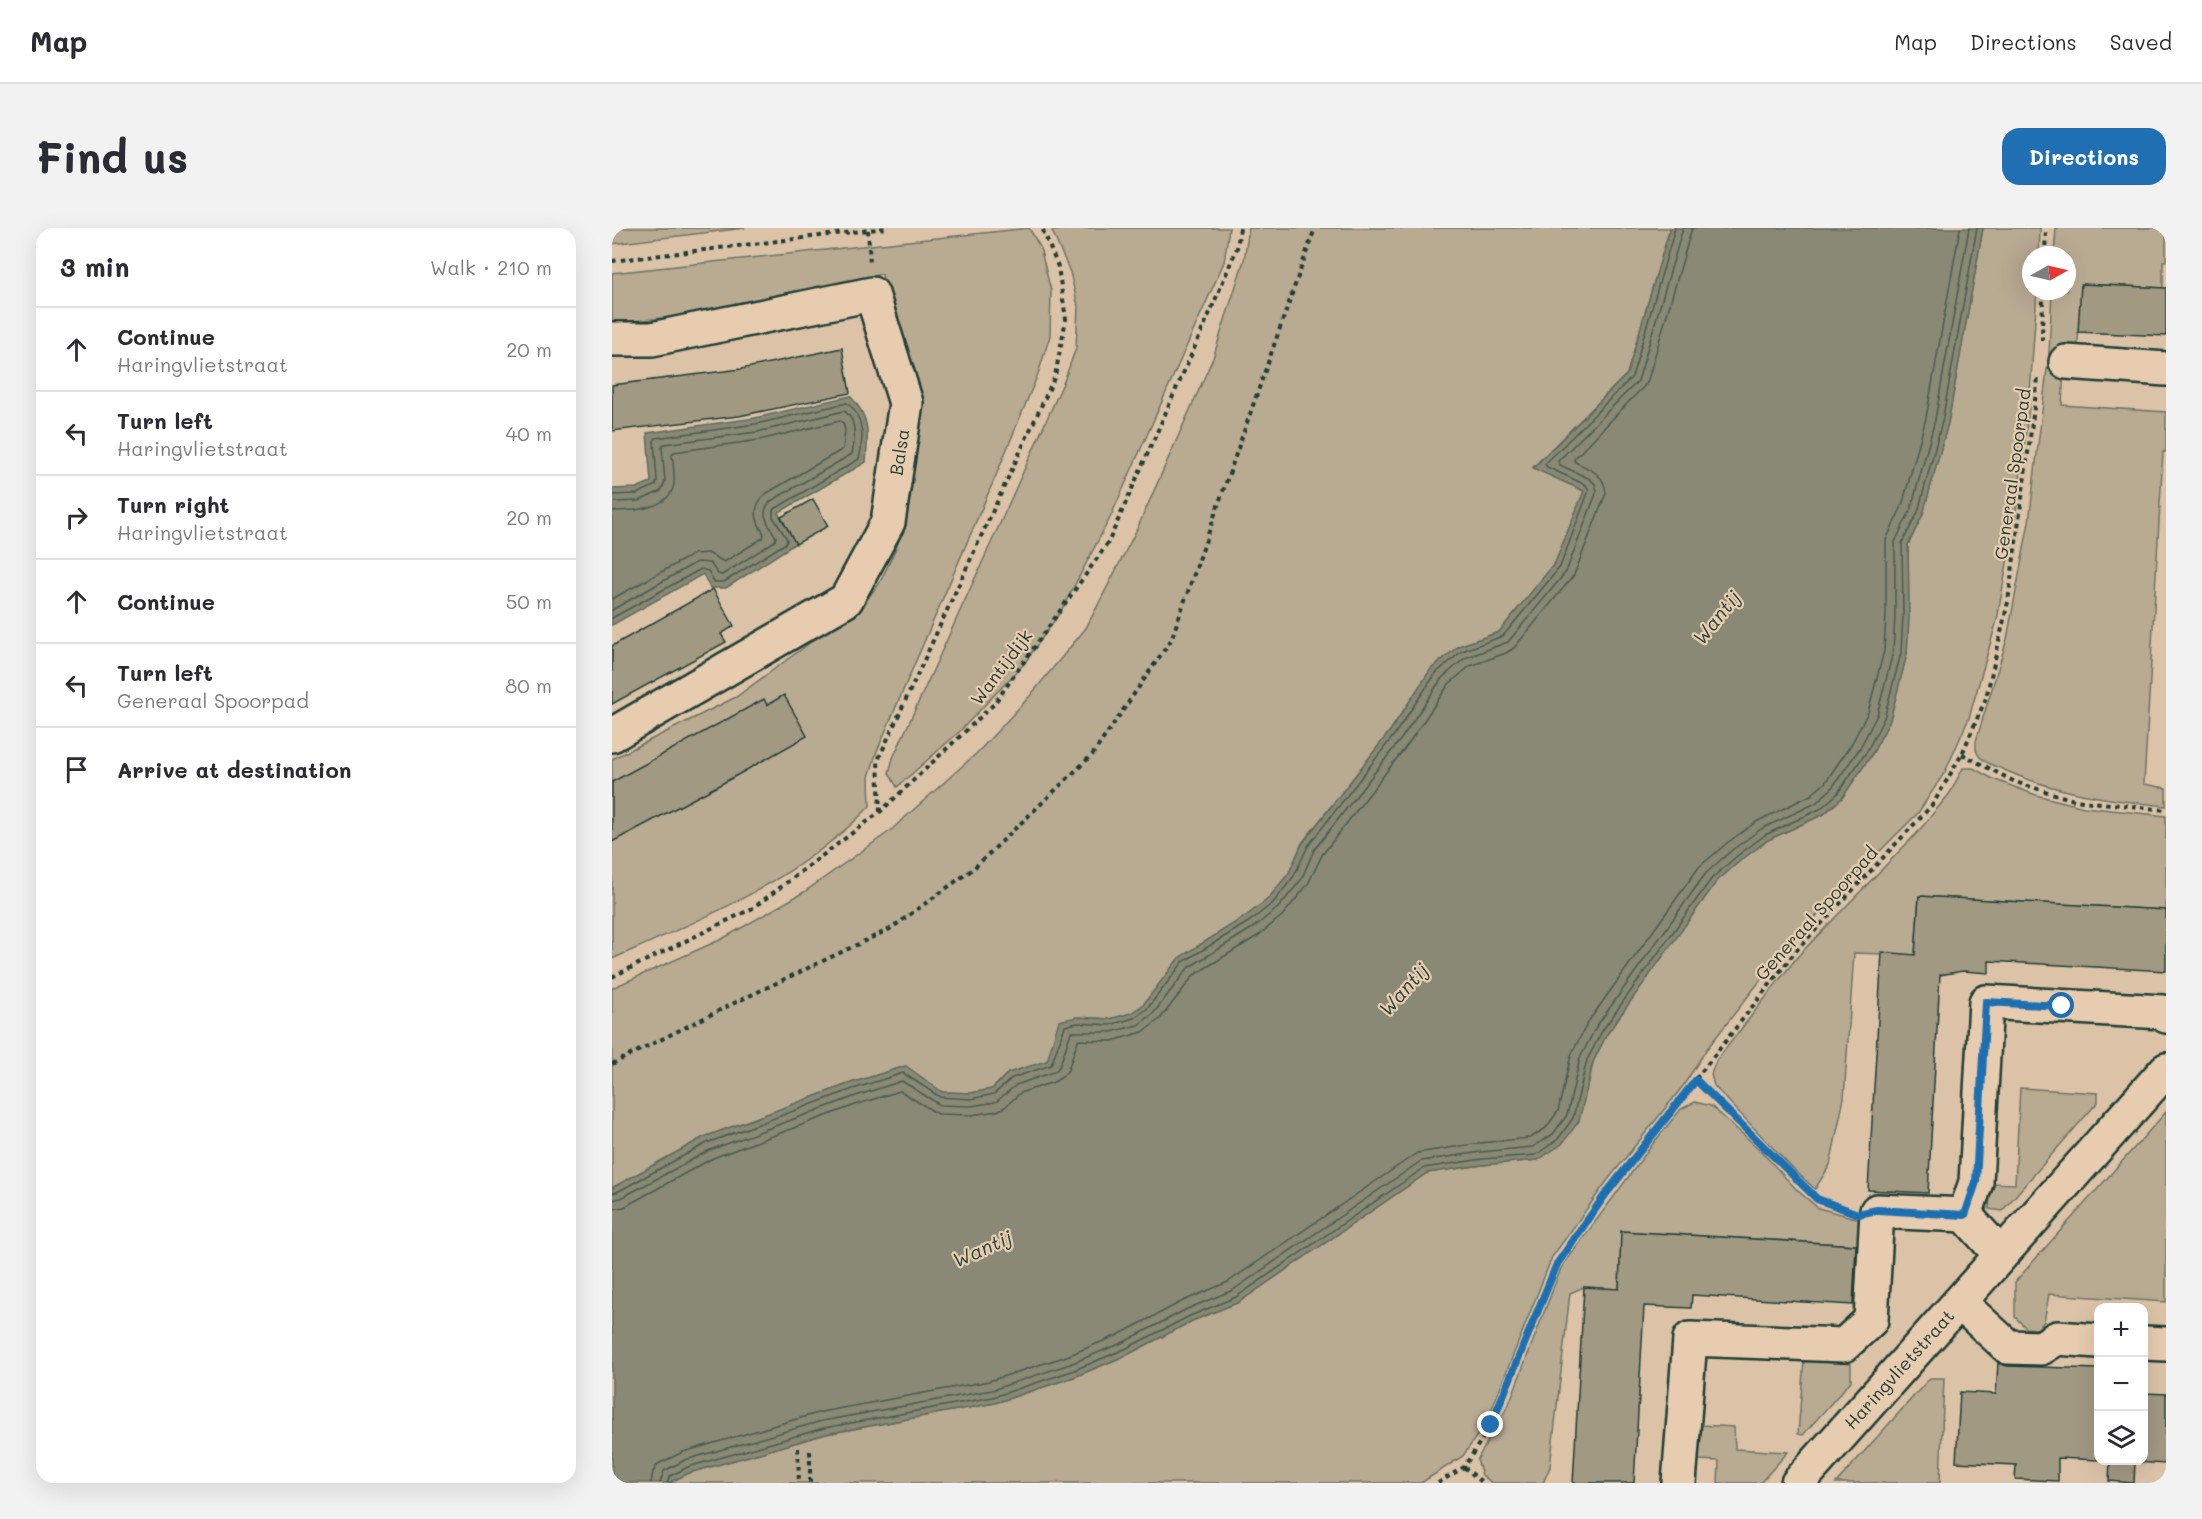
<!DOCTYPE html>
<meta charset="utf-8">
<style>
body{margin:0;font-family:Mali,sans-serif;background:#f2f2f3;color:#2b2b33}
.controls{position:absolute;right:18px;bottom:18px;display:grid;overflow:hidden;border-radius:12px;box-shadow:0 6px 24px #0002}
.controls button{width:54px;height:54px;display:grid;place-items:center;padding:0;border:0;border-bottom:2px solid #e1e1e2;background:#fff;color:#2b2b33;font:30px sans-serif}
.compass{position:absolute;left:1410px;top:18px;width:54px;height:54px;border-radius:50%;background:#fff;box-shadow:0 6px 24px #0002;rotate:82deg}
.stop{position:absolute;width:18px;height:18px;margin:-14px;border:4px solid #1f6fb2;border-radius:50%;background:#fff}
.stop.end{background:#1f6fb2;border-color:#fff;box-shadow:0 2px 6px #0008}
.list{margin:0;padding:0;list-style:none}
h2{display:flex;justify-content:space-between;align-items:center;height:78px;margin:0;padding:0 24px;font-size:26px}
h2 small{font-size:20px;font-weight:400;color:#7c7c81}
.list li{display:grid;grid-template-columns:39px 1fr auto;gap:18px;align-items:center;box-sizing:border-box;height:84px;padding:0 24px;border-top:2px solid #e1e1e2}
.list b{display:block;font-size:22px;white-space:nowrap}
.list p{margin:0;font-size:20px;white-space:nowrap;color:#7c7c81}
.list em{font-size:20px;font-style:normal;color:#7c7c81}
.icon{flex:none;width:33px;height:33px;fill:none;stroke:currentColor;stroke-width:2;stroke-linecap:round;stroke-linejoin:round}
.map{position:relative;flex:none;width:1554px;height:1255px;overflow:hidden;border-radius:18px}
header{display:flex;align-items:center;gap:36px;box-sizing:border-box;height:84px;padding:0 30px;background:#fff;border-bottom:2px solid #e1e1e2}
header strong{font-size:28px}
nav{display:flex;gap:33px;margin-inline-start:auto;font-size:21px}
.intro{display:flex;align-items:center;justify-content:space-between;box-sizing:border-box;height:144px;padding:0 36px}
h1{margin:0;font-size:42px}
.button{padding:15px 27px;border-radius:18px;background:#1f6fb2;color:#fff;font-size:21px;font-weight:700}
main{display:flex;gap:36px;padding:0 36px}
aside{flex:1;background:#fff;border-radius:18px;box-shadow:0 6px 24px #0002}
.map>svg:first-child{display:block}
.green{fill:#b9aa92;stroke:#6c7463;stroke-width:1.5}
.water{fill:#898975;stroke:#5f6b5b;stroke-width:1.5}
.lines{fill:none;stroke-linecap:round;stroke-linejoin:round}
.shore{stroke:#495b4e;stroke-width:1.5}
.building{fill:#a29983;stroke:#1f3d34;stroke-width:1.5}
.minor-casing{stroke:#1f3d34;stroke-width:38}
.path{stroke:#1f3d34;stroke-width:4;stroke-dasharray:4.5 4.5;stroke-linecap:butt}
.minor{stroke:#e8ccaf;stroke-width:33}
.route{stroke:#1f6fb2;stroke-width:8}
.labels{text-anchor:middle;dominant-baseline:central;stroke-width:4.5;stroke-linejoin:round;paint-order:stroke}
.street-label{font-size:18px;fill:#1f3d34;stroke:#e8ccaf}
.water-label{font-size:20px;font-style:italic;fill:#2a453a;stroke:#e8ccaf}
</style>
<header>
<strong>Map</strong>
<nav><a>Map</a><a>Directions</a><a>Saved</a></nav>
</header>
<div class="intro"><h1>Find us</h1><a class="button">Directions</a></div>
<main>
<aside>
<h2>3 min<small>Walk · 210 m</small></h2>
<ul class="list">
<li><svg class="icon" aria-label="ahead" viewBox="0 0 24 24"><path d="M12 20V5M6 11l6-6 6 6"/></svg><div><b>Continue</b><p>Haringvlietstraat</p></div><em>20 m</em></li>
<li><svg class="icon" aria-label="left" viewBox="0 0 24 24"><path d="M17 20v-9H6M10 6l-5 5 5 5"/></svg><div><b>Turn left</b><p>Haringvlietstraat</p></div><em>40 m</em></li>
<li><svg class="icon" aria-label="right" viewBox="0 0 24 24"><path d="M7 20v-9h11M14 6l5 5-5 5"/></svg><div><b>Turn right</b><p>Haringvlietstraat</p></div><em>20 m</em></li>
<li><svg class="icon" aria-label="ahead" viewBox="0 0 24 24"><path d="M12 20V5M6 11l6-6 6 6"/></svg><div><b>Continue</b></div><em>50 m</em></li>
<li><svg class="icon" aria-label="left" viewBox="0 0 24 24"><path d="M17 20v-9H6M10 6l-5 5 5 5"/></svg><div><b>Turn left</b><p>Generaal Spoorpad</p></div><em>80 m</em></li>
<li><svg class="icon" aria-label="arrive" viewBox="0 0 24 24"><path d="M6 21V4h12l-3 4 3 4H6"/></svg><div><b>Arrive at destination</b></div></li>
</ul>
</aside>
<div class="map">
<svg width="1554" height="1255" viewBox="0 0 1554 1255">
<rect width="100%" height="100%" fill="#dcc3a8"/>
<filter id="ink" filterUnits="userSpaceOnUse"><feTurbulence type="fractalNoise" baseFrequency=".0167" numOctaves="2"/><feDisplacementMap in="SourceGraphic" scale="12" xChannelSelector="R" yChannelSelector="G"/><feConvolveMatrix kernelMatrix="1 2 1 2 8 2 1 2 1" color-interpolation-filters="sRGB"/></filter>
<g filter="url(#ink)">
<path class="green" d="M 0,0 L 133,0 L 0,16 Z
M 417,0 L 428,19 L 439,63 L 438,108 L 426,146 L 385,245 L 265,523 L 257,549 L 258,578 C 189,651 90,691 0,731 L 0,531 L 124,469 L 251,376 L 267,356 L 285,318 L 297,275 L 302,225 L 270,46 L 224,56 L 222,64 L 91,86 L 0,95 L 0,45 Z
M 463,0 L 617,0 L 612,34 L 499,288 L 449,383 L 412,436 L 347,504 L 285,559 L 277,545 L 281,530 L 390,291 L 452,153 L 464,120 L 466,78 L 458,44 L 440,3 Z
M 637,0 L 1058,0 L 1015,146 L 921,239 L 972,263 L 943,335 L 887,404 L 847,418 L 819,441 L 778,503 L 690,615 L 677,645 L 656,671 L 634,688 L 567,730 L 531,777 L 519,785 L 498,791 L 465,789 L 435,833 L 396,845 L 380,861 L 359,865 L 330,864 L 293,838 L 239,855 L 92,909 L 0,960 L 0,760 L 110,711 L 192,664 L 278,603 L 366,524 L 417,469 L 474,400 L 525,301 L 601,130 L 632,32 Z
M 1371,0 L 1428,0 L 1427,27 L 1419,27 L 1419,63 L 1425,63 L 1417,179 L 1403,290 L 1385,392 L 1357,490 L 1333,544 L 1306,585 L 1220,671 L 1166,730 L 1094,822 L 1071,858 L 995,953 L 940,1029 L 875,1193 L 851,1228 L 809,1255 L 56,1255 L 77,1245 L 214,1206 L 383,1175 L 462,1149 L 515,1127 L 580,1093 L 627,1074 L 815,945 L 870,937 L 926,932 L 977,855 L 981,834 L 995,806 L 1105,653 L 1129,632 L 1156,612 L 1212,586 L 1230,570 L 1260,526 L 1278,492 L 1295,426 L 1297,387 L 1296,317 L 1311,286 L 1336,195 Z
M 1444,0 L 1554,0 L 1554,33 L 1551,33 L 1551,60 L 1470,56 L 1465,128 L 1437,126 L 1440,63 L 1455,63 L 1455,27 L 1442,27 Z
M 1435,141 L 1452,142 L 1450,177 L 1554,184 L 1554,224 L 1551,224 L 1532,556 L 1554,560 L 1554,578 C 1497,572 1443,565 1390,541 C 1381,537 1367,533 1364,522 C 1364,519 1364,516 1364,513 L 1395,411 L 1417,294 Z
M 1351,540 L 1361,540 L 1381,551 L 1424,567 L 1472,579 L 1554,588 L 1554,682 L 1307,668 L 1303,727 L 1242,725 L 1232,870 L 1218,937 L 1203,961 L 1180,940 L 1102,858 L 1099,846 L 1104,833 L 1186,728 L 1305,605 L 1338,565 Z
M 1408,860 L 1486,865 L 1486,874 L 1390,983 L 1377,981 L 1379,955 L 1403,956 Z
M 1083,874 L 1099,878 L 1145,919 L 1185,962 L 1206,980 L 1248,991 L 1247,1017 L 1010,1003 L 1007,1061 L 972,1059 L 958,1065 L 938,1239 L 931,1255 L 880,1255 L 870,1247 L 865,1232 L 897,1176 L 949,1040 L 1043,913 L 1069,881 Z
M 1554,884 L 1554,1074 L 1437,1066 L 1432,1094 L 1425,1101 L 1414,1100 L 1403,1089 L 1403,1054 Z
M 1192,1131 L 1239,1136 L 1239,1153 L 1191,1207 L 1186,1206 Z
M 1318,1150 L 1332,1150 L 1328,1255 L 1224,1255 Z
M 1088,1197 L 1122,1199 L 1123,1221 L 1176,1224 L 1148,1255 L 1106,1255 L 1107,1233 L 1085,1232 Z"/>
<path class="water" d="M 1058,0 L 1371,0 L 1336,195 L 1311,286 L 1296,317 L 1297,387 L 1295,426 L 1278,492 L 1260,526 L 1230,570 L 1212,586 L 1156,612 L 1129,632 L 1105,653 L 995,806 L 981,834 L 967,893 L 950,916 L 926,932 L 870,937 L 815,945 L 627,1074 L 580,1093 L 515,1127 L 462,1149 L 383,1175 L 214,1206 L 77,1245 L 56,1255 L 0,1255 L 0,960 L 92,909 L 239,855 L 294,838 L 330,864 L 359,865 L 380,861 L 396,845 L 435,833 L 447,793 L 465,789 L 498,791 L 519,785 L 531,777 L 567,730 L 634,688 L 656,671 L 677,645 L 690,616 L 778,503 L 819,441 L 847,418 L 887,404 L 943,335 L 972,263 L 921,240 L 1015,146 Z
M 238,168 C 259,190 256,205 254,234 L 166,285 L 184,315 L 114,360 L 98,360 L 91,346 L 0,397 L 0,261 L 24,260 L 39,254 L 35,205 L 143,190 Z"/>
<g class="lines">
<path class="shore" d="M 0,267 L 25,266 L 44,257 L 45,252 L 42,213 L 44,210 L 144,196 L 235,175 C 252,187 252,212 247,231 L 161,282 L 161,289 L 175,311 L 174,315 L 112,354 L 102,354 L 96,343 L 89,341 L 0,390
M 0,274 L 27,273 L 49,263 L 53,254 L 50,219 L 52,216 L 145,204 L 232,183 C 245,191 243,212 240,226 L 159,273 C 146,285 157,297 164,309 L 163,313 L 110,347 L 106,346 L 98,335 L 85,334 L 0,382
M 0,283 C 20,283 58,282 62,256 C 63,247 61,236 60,227 L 62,224 L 147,212 L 228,193 L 231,195 L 233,202 L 231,221 L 155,265 C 139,278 143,292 152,306 L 151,310 L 112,334 L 96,325 L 82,326 L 0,371
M 0,965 L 5,964 L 95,915 L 241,861 L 291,845 L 328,869 L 359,871 L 382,866 L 400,850 L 439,837 L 453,798 L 465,795 L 498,797 L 522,790 L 535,781 L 571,734 L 638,693 L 661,675 L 682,648 L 696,618 L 782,507 L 824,445 L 850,423 L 891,408 L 948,339 L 977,262 L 974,257 L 935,239 L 933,236 L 1020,149 L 1063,0
M 0,972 L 9,970 L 98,922 L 244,868 L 290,853 L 328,877 L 359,878 L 384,874 L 404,857 L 444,843 L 448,837 L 459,804 L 499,804 L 526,797 L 541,786 L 576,740 L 642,699 L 666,680 L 689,652 L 702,622 L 789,511 L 830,450 L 853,430 L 896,414 L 954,344 L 985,263 L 983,256 L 978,251 L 948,237 L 946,233 L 1026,153 L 1071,0
M 0,981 L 12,979 L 101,930 L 246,876 L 288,863 L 326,886 L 359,887 L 385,883 L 393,879 L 408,865 L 442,854 L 450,849 L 456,842 L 466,812 L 500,813 L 531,804 L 548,791 L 582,747 L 647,707 L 671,687 L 696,656 L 710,627 L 796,516 L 837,456 L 858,438 L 894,425 L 902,420 L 962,347 L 994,265 C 993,246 978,241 963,234 L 962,231 L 1035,155 L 1080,0
M 39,1255 L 41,1244 L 46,1236 L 71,1224 L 209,1184 L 377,1153 L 455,1128 L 506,1107 L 571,1073 L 616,1054 L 805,925 L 868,915 L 918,910 L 934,900 L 946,883 L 959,827 L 976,794 L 1087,639 L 1115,615 L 1144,594 L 1199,567 L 1213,555 L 1240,515 L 1256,484 L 1272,423 L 1274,387 L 1274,312 L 1290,278 L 1314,190 L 1348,0
M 48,1255 L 52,1243 L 73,1232 L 210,1193 L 380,1162 L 458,1136 L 510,1115 L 575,1081 L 621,1062 L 809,933 L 869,924 L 921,919 L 941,906 L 955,887 L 968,830 L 984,799 L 1094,645 L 1120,622 L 1149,601 L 1204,575 L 1219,561 L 1248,520 L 1265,487 L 1281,424 L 1283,387 L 1283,314 L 1299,281 L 1323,192 L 1357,0
M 55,1255 L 58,1248 L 76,1239 L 212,1200 L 381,1169 L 460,1143 L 513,1121 L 578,1088 L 624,1069 L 812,940 L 870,931 L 924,927 L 946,911 L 961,890 L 975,832 L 990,803 L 1100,650 L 1125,628 L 1153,607 L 1208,581 L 1225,566 L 1255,523 L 1272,490 L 1289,425 L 1291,387 L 1290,315 L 1306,284 L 1330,194 L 1365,0"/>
</g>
<path class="building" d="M 1469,56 L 1554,60 L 1554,108 L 1466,104 Z
M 230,120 L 238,165 L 127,188 L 0,203 L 0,157 L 129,141 Z
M 201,271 L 216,298 L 184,316 L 169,289 Z
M 101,361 L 122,398 L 109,406 L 114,414 L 0,476 L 0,418 Z
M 172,467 L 195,508 L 111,555 L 0,614 L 0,554 L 152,471 L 155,477 Z
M 1307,668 L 1554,682 L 1554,743 L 1377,733 L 1377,745 L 1351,743 L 1328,747 L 1316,965 L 1256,962 L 1270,724 L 1303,727 Z
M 1009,1003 L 1244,1017 L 1241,1077 L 1080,1067 L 1079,1080 L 1032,1078 L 1022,1255 L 961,1255 L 972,1059 L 1007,1061 Z
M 1386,1135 L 1395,1138 L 1486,1141 L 1486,1232 L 1446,1230 L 1446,1253 L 1403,1251 L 1404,1237 L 1344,1234 L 1348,1164 L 1384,1166 Z
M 1532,1165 L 1554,1166 L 1554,1236 L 1523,1234 L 1522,1255 L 1497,1253 L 1498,1233 L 1492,1233 L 1532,1233 Z"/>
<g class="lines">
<g class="minor-casing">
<path id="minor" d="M 0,111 L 40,111 L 260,66 L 294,175 L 276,294 L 234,372 L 0,507
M 1454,134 L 1554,141
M 1388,1026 L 1353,987 L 1364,954 L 1374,774 L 1551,784 L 1554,788
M 1347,1074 L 1396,1119 L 1429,1120 L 1445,1110 L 1486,1113
M 1532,1115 L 1554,1116
M 1067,1255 L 1078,1111 L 1232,1117 L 1259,1092 L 1265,983 L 1353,987
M 1186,1255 L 1554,842"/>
</g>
<path class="path" d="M 256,2 L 258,35
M 1433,27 L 1434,0
M 0,33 L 274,0
M 1430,113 L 1431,63
M 1350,526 L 1403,554 L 1462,572 L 1554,582
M 268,584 L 266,532 L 443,148 L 454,91 L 446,39 L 430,0
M 0,749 L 141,680 L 268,584 L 382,476 L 496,315 L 596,89 L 625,20 L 628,0
M 0,836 L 114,779 L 278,701 L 361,641 L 481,526 L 559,412 L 703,0
M 1084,852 L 1205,971 L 1234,981
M 186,1220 L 187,1255
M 198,1223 L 198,1255
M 852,1239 L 871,1255
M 826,1255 L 852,1239 L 879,1197 L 945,1036 L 993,967 L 1184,723 L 1321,576 L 1350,526 L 1374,470 L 1396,374 L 1426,150"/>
<use href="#minor" class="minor"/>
</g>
</g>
<g class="lines" filter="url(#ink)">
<path class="route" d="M 879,1197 L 945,1036 L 993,967 L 1084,852 L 1205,971 L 1246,986 L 1265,982 L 1353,987 L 1364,954 L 1374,774 L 1450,778"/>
</g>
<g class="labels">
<g class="street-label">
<text transform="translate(287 224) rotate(-81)">Balsa</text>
<text transform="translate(1400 246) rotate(-82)">Generaal Spoorpad</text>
<text transform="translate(389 439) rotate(-53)">Wantijdijk</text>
<text transform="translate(1204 685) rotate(-48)">Generaal Spoorpad</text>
<text transform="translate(1287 1141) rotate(-48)">Haringvlietstraat</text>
</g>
<g class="water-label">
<text transform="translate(1104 389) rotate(-51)">Wantij</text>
<text transform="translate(791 761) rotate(-48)">Wantij</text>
<text transform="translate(370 1020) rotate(-24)">Wantij</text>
</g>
</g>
</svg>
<div class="controls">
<button>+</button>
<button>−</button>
<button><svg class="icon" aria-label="layers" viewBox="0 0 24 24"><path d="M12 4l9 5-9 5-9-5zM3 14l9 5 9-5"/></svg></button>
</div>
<svg class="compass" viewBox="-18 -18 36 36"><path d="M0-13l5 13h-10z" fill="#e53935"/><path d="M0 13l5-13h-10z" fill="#7c7c81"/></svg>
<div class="stop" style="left:1450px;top:778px"></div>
<div class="stop end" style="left:879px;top:1197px"></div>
</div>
</main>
